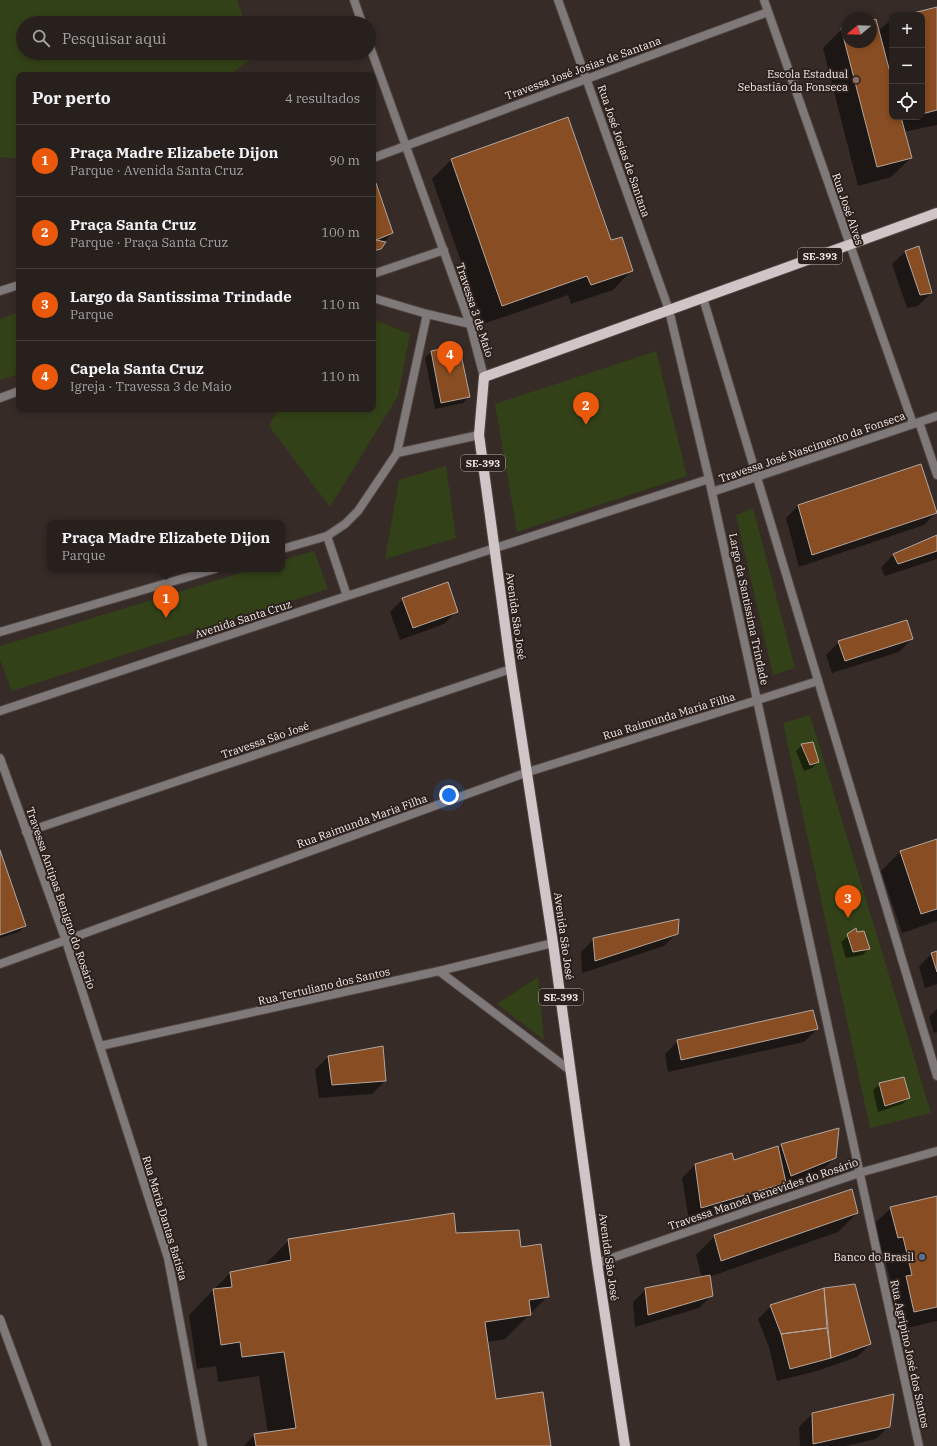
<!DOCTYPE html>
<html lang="pt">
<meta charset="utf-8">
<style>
body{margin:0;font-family:"IBM Plex Serif",serif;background:#342d2a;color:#f1f3f6}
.controls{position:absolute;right:12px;top:12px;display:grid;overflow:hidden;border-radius:8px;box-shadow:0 2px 6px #0003}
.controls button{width:36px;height:36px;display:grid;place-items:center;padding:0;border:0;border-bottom:1px solid #443e3b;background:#28201d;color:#f1f3f6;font:20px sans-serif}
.compass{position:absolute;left:841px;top:12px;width:36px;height:36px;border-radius:50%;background:#28201d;box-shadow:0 2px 6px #0003;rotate:251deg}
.you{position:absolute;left:449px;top:795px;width:14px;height:14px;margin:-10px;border:3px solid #fff;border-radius:50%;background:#1a73e8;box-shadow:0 0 0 6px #1a73e833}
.badge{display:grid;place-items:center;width:26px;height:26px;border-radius:50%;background:#ea580c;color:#fff;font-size:13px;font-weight:700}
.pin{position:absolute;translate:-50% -33px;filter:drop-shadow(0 1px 2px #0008)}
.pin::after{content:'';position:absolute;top:21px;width:14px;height:12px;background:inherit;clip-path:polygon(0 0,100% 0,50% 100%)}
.popup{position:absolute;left:47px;top:520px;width:238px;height:52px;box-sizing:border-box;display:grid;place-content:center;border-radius:8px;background:#28201d;filter:drop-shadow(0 1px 3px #0005);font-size:13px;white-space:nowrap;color:#a5a3a4}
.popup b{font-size:15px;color:#f1f3f6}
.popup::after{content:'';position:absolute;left:50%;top:100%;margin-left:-8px;border:8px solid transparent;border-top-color:#28201d}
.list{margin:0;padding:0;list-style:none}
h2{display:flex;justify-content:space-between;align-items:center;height:52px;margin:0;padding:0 16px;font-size:17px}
h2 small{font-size:13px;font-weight:400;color:#a5a3a4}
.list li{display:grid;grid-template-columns:26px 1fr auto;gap:12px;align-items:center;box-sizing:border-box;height:72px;padding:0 16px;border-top:1px solid #443e3b}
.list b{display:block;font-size:15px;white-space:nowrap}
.list p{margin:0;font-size:13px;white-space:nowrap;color:#a5a3a4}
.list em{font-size:13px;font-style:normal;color:#a5a3a4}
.icon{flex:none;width:22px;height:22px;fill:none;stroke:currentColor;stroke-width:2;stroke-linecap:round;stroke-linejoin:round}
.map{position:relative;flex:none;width:937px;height:1446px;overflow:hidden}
.search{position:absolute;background:#28201d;box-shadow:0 2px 6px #0003;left:16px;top:16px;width:360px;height:44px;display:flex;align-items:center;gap:10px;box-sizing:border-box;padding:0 14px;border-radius:22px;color:#a5a3a4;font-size:15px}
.panel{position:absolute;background:#28201d;box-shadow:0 2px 6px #0003;left:16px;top:72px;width:360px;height:340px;border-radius:8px}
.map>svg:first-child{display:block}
.green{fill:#334118}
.shadow{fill:#0007}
.building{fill:#884d22;stroke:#b2a69e}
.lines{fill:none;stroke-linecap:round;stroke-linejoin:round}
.lane-casing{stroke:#504642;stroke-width:10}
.street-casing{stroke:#504642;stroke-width:10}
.primary-casing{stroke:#504642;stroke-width:12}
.lane{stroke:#80797a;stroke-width:8}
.street{stroke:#80797a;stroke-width:8}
.primary{stroke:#d2c5c8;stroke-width:10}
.education-dot{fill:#8d6e63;stroke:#2c211d;stroke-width:1.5}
.service-dot{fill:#5c6f8a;stroke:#2c211d;stroke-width:1.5}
.labels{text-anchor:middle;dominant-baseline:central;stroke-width:4;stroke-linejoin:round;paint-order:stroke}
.shield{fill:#2c211d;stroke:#b7aeab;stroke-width:1}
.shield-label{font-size:10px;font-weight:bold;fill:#f2eae8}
.street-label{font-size:11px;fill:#f2eae8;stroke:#2c211d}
.poi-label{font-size:11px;fill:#f2eae8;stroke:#2c211d;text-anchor:end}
</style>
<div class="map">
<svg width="937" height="1446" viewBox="0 0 937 1446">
<rect width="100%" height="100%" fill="#362b27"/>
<path class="green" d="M 0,0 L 237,0 L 245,23 L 23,23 L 23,53 L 256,53 L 257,55 L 229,75 L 19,75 L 19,159 L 0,157 Z
M 19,312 L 19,374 L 0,380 L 0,319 Z
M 373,319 L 410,334 L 398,396 L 330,507 L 269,426 L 278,409 L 373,409 Z
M 656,351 L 687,476 L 517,532 L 495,404 Z
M 446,466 L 456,538 L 385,559 L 399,480 Z
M 753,508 L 795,668 L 773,675 L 736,515 Z
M 314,551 L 328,589 L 12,691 L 0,660 L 0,646 L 254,569 L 282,569 L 282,560 Z
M 810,715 L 931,1113 L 870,1128 L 783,723 Z
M 538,977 L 544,1040 L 497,1004 Z"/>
<path class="shadow" d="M 937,9 L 937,125 L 904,132 L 911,158 L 891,177 L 858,186 L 823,48 L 842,29 L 847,27 L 847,42 L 871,42 L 871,22 L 878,31 L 892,19 L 892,117 L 922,117 L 922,15 L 910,15 Z
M 451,160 L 610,241 L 632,270 L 613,290 L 571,304 L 568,295 L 483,324 L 432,179 Z
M 373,185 L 392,233 L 373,255 Z
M 905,252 L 931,293 L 918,306 L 907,308 L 892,264 Z
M 431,352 L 469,397 L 463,403 L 435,409 L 425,358 Z
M 921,466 L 937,512 L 924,525 L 799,567 L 786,518 L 799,505 Z
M 937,536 L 937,559 L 885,576 L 881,568 L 893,555 Z
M 403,599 L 457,611 L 444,624 L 400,640 L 390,612 Z
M 912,639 L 899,652 L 832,673 L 826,655 L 839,642 Z
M 802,745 L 818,762 L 812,768 L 804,771 L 796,751 Z
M 937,840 L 937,921 L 902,933 L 881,871 L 900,852 Z
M 0,853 L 25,926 L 19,932 L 0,938 Z
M 856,930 L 869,948 L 863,955 L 846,958 L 841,942 Z
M 677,933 L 664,946 L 582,973 L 581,952 L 594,939 Z
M 937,953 L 937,984 L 925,988 L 919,967 L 931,954 Z
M 937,1009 L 937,1032 L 934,1033 L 929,1017 Z
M 817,1029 L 804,1042 L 668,1072 L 665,1054 L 678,1041 Z
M 328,1057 L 385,1081 L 372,1094 L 319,1098 L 315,1070 Z
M 880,1084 L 909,1098 L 902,1104 L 878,1112 L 873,1090 Z
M 782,1145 L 835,1157 L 822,1171 L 779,1188 L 772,1195 L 689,1220 L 682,1178 L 695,1165 L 733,1162 L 778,1149 Z
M 937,1197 L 937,1321 L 895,1331 L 888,1297 L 893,1292 L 884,1255 L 879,1257 L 871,1227 L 891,1208 Z
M 857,1213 L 838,1232 L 709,1277 L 712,1295 L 699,1308 L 635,1327 L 633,1302 L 646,1289 L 702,1278 L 696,1255 L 715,1236 Z
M 455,1234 L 520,1248 L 547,1297 L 505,1339 L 487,1342 L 496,1400 L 550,1446 L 244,1446 L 254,1435 L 268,1433 L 259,1376 L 218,1382 L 216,1366 L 197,1369 L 189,1315 L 230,1273 L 264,1266 L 289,1240 Z
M 854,1285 L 870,1344 L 857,1357 L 817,1371 L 777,1381 L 769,1347 L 758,1319 L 771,1306 L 824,1289 Z
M 812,1414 L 889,1426 L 876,1439 L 846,1446 L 800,1446 L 799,1427 Z"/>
<path class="building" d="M 937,7 L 937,110 L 922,114 L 922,15 L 905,15 Z
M 876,19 L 892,80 L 892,117 L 901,117 L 912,158 L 877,167 L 841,28 L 847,26 L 847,42 L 871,42 L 871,21 Z
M 568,117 L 611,240 L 622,237 L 633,271 L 591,285 L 587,276 L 502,306 L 451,159 Z
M 376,183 L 393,233 L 376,240 L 386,242 L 381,249 L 373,251 L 373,184 Z
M 919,246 L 932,293 L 920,295 L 905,251 Z
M 459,345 L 470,397 L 441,403 L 431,351 Z
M 921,464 L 937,513 L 812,555 L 798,505 Z
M 937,535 L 937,551 L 898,564 L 893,554 Z
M 448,582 L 458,612 L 413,628 L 402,598 Z
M 907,620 L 913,639 L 845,661 L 838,641 Z
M 813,742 L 819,762 L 810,765 L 801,744 Z
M 937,839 L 937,909 L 921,914 L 900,851 Z
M 0,850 L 26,926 L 0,935 Z
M 679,919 L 678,934 L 595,961 L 593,938 Z
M 856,928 L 857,932 L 864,931 L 870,949 L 853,952 L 847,934 Z
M 937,951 L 937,972 L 931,953 Z
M 813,1010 L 818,1029 L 681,1060 L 677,1040 Z
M 383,1046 L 386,1081 L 332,1085 L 328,1056 Z
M 904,1077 L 910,1098 L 885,1106 L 879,1083 Z
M 839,1128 L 836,1158 L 791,1176 L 781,1144 Z
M 778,1146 L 786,1183 L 701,1208 L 695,1164 L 732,1153 L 734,1160 Z
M 852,1189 L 858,1213 L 721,1261 L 714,1235 Z
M 937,1196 L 937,1307 L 914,1312 L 906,1276 L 912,1275 L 903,1237 L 898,1238 L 890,1207 Z
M 454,1213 L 456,1233 L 519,1230 L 521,1247 L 541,1244 L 549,1297 L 529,1300 L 531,1315 L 485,1322 L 496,1399 L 543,1392 L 551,1446 L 256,1446 L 254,1434 L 296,1428 L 284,1352 L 242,1357 L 240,1342 L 221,1345 L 213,1289 L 232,1287 L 230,1272 L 291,1260 L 288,1239 Z
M 710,1275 L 713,1296 L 648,1315 L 645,1288 Z
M 855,1284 L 871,1344 L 831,1358 L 824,1288 Z
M 824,1288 L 827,1328 L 781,1334 L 770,1305 Z
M 827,1328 L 831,1358 L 790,1369 L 781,1334 Z
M 894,1394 L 890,1427 L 813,1444 L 812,1413 Z"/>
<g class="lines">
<g class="lane-casing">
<path id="lane" d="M 26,832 L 511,669"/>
</g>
<g class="street-casing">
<path id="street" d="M 354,0 L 362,23
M 558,0 L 669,310 L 709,479 L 919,1446
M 764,0 L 913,424
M 369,44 L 470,324 L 484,377
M 373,158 L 768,12
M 373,274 L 444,250
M 0,291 L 19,285
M 373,298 L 427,314 L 470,324
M 703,298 L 937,1076
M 0,398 L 19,391
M 919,422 L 937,475
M 397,453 L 479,435
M 712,492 L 937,416
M 327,536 L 347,596
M 282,549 L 327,536 L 345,524 L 358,511 L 397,453 L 427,314
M 0,632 L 215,569
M 0,711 L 347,596 L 709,479
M 0,758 L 66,941 L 168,1258 L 203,1446
M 0,964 L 528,772 L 818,681
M 439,971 L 571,1071
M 100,1046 L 439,971 L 553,943
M 597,1263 L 859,1173 L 937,1151
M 0,1319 L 47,1446"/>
</g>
<g class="primary-casing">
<path id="primary" d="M 625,1446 L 597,1263 L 553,943 L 511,669 L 479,435 L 484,377 L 937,213"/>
</g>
<use href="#lane" class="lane"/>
<use href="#street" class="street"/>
<use href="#primary" class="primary"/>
</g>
<circle class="education-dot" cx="856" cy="80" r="4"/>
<circle class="service-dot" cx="922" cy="1257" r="4"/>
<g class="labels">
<g class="shield">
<rect x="798" y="248" width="44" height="16" rx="3"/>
<rect x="461" y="455" width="44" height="16" rx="3"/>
<rect x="539" y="989" width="44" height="16" rx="3"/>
</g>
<g class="shield-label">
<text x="820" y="256">SE-393</text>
<text x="483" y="463">SE-393</text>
<text x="561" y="997">SE-393</text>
</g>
<g class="street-label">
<text transform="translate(583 68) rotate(-20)">Travessa José Josias de Santana</text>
<text transform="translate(624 151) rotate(71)">Rua José Josias de Santana</text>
<text transform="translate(848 209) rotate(71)">Rua José Alves</text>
<text transform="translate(475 310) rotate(72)">Travessa 3 de Maio</text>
<text transform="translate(812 447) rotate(-19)">Travessa José Nascimento da Fonseca</text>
<text transform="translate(749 609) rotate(78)">Largo da Santissima Trindade</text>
<text transform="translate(516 616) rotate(82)">Avenida São José</text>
<text transform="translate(243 619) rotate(-18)">Avenida Santa Cruz</text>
<text transform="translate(669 716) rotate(-17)">Rua Raimunda Maria Filha</text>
<text transform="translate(265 740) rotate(-19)">Travessa São José</text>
<text transform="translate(362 821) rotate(-20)">Rua Raimunda Maria Filha</text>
<text transform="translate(61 898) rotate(71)">Travessa Antipas Benigno do Rosário</text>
<text transform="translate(564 936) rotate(82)">Avenida São José</text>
<text transform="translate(324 986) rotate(-13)">Rua Tertuliano dos Santos</text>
<text transform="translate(763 1194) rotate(-19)">Travessa Manoel Benevides do Rosário</text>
<text transform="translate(165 1218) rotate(73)">Rua Maria Dantas Batista</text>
<text transform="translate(609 1257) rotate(82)">Avenida São José</text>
<text transform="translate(910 1354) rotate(78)">Rua Agripino José dos Santos</text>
</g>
<g class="poi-label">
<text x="848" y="74">Escola Estadual<tspan x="848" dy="13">Sebastião da Fonseca</tspan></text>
<text x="914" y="1257">Banco do Brasil</text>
</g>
</g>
</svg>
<div class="controls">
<button>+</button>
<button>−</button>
<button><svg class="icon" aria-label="locate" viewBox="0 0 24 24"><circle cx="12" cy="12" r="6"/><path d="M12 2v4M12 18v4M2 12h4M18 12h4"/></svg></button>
</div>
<svg class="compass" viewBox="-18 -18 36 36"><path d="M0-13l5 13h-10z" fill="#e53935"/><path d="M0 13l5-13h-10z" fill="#a5a3a4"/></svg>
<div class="you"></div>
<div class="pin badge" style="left:166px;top:618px">1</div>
<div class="popup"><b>Praça Madre Elizabete Dijon</b>Parque</div>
<div class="pin badge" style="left:586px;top:425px">2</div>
<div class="pin badge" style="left:848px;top:918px">3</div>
<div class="pin badge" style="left:450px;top:374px">4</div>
<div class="search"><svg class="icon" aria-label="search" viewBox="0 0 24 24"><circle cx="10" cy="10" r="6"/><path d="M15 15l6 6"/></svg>Pesquisar aqui</div>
<section class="panel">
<h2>Por perto<small>4 resultados</small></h2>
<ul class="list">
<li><span class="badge">1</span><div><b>Praça Madre Elizabete Dijon</b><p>Parque · Avenida Santa Cruz</p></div><em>90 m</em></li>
<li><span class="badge">2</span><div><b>Praça Santa Cruz</b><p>Parque · Praça Santa Cruz</p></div><em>100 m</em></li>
<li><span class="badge">3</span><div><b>Largo da Santissima Trindade</b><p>Parque</p></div><em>110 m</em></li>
<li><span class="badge">4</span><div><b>Capela Santa Cruz</b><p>Igreja · Travessa 3 de Maio</p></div><em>110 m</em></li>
</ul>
</section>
</div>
